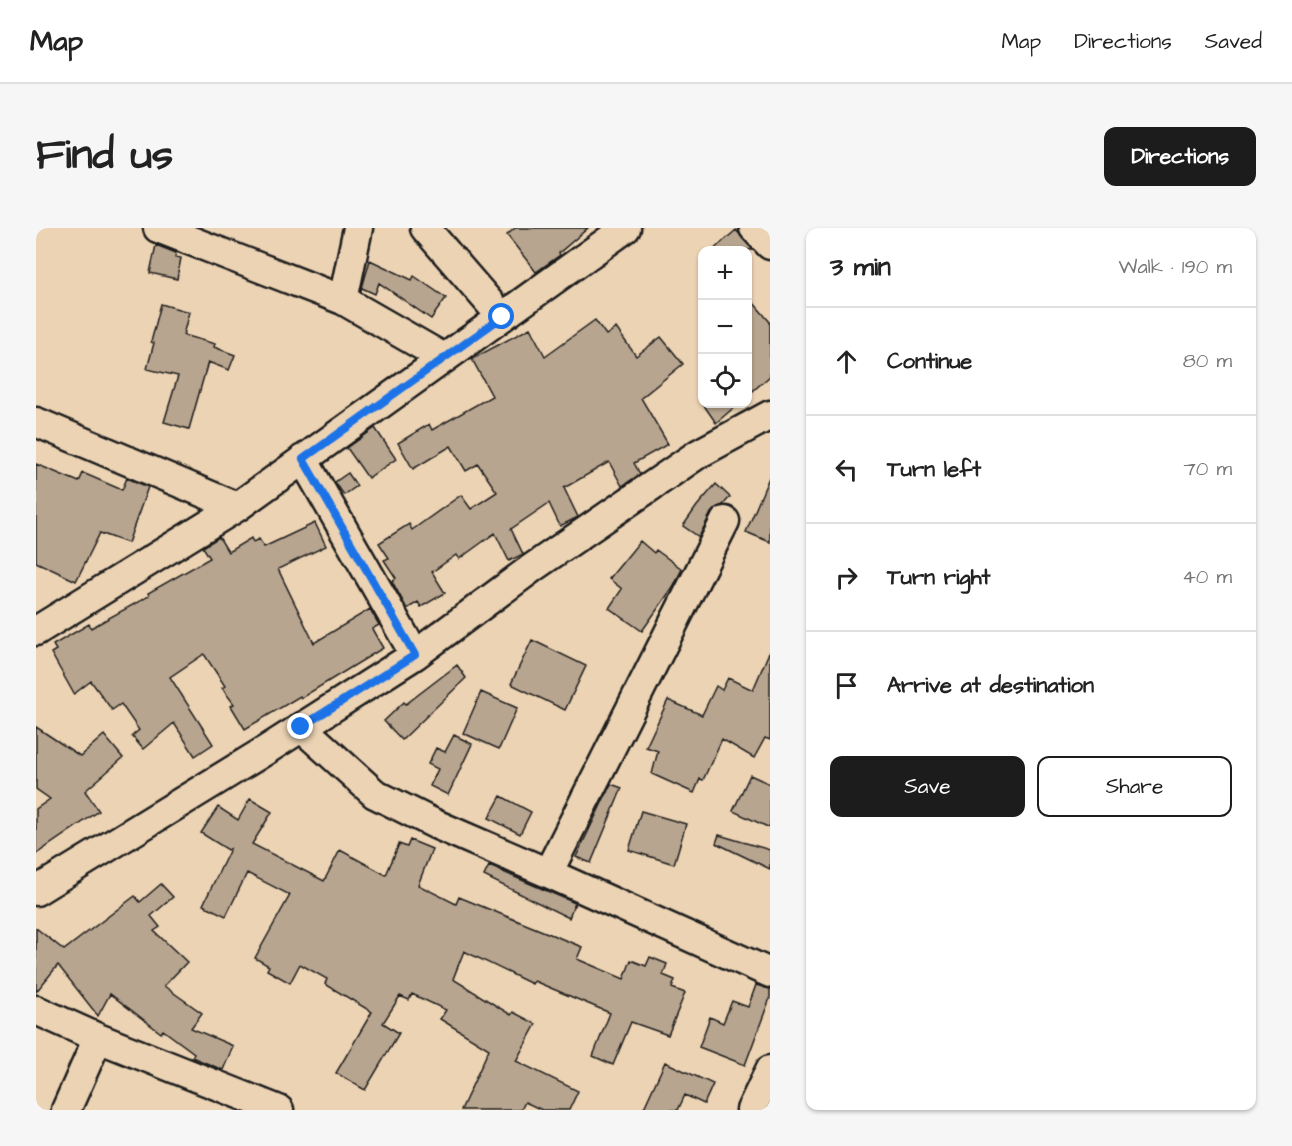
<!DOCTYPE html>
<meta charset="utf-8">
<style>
body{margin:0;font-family:"Architects Daughter",sans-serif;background:#f6f6f6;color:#222}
.controls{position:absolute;right:18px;top:18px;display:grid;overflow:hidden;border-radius:12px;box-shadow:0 2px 4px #0004}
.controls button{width:54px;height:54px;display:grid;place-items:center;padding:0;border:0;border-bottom:2px solid #e0e0e0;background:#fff;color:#222;font:30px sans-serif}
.stop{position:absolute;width:18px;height:18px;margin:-14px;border:4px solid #1a73e8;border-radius:50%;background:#fff}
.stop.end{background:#1a73e8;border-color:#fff;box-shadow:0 2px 6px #0008}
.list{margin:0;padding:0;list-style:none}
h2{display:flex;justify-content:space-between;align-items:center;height:78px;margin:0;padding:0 24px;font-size:26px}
h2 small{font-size:20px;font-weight:400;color:#767676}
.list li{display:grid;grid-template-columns:39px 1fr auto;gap:18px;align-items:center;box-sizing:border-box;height:108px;padding:0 24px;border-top:2px solid #e0e0e0}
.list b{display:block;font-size:22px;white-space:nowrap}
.list em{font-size:20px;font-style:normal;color:#767676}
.actions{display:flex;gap:12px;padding:18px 24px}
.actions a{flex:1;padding:14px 0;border:2px solid #1c1c1c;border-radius:12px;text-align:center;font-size:21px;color:#1c1c1c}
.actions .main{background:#1c1c1c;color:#fff}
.icon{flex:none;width:33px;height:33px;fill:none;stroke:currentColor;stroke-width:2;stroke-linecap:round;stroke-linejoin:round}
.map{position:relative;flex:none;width:734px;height:882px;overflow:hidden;border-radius:12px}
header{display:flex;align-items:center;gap:36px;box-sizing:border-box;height:84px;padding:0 30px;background:#fff;border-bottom:2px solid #e0e0e0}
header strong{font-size:28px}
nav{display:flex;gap:33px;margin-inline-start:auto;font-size:21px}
.intro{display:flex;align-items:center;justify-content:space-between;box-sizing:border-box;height:144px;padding:0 36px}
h1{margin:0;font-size:42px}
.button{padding:15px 27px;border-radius:12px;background:#1c1c1c;color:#fff;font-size:21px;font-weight:700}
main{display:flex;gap:36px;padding:0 36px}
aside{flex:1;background:#fff;border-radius:12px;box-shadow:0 2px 4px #0004}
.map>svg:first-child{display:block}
.building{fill:#b8a58f;stroke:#1c1c1c;stroke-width:1.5}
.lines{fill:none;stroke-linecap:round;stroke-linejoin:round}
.minor-casing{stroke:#1c1c1c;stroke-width:33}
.minor{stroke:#ecd3b4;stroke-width:28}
.route{stroke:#1a73e8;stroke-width:8}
</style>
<header>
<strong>Map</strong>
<nav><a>Map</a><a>Directions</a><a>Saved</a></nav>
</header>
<div class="intro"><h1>Find us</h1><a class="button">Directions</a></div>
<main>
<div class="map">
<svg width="734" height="882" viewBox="0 0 734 882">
<rect width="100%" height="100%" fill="#ecd3b4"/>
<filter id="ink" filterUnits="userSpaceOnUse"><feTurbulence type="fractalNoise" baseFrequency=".0167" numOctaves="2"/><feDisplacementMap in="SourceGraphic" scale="12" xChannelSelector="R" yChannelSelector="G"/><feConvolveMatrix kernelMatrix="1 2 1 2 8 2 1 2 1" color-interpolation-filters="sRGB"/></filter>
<g filter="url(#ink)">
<path class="building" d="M 479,0 L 552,0 L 523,25 L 524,27 L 500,44 L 471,7 Z
M 700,2 L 717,22 L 677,22 L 692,9 Z
M 120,17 L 140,25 L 139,29 L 145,30 L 141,51 L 114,45 Z
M 334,32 L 376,52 L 378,48 L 410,70 L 395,91 L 343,55 L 339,66 L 326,60 Z
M 711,67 L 734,94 L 734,148 L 711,168 Z
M 125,76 L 153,84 L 147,107 L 179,116 L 178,119 L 199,127 L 193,142 L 172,134 L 153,201 L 128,194 L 142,148 L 111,141 L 118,115 L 115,114 Z
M 559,92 L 570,107 L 580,100 L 600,128 L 625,109 L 647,136 L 605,170 L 632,216 L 598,235 L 604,246 L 586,258 L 573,234 L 528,260 L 542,289 L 524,298 L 513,275 L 475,301 L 487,326 L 473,333 L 459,305 L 423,331 L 420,327 L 396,344 L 409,365 L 385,379 L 382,374 L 371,381 L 356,353 L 360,350 L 348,332 L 353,330 L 343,315 L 373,296 L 376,302 L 425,267 L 435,281 L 461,264 L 442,236 L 430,243 L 415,218 L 377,241 L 362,215 L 393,196 L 396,202 L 456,168 L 436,131 L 494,100 L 509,128 Z
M 667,176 L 702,176 L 680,195 Z
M 339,200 L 360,231 L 332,250 L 311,220 Z
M 0,236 L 43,254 L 47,245 L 86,262 L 91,250 L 112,259 L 92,315 L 64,305 L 40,353 L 0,334 Z
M 312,245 L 321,258 L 308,267 L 299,254 Z
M 734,247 L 734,314 L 710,304 Z
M 680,256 L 694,269 L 687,277 L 680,280 L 675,285 L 663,309 L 647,298 L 661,278 Z
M 279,295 L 290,318 L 242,341 L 278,415 L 334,381 L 343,397 L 336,401 L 347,420 L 265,470 L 264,468 L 209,501 L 195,478 L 198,476 L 186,460 L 189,458 L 168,426 L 134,449 L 177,516 L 159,528 L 138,495 L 107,521 L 96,508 L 103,502 L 85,476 L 76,482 L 55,453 L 38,466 L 15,425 L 20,422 L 17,417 L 53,396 L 55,400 L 113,368 L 112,365 L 174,330 L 167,319 L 183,309 L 192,324 L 215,310 L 217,314 L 223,311 L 228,319 Z
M 604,313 L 618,325 L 620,322 L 646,341 L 637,359 L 606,403 L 573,380 L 586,361 L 573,351 Z
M 496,412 L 550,438 L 529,482 L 475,456 Z
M 734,422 L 734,512 L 729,510 L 718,530 L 686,511 L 667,552 L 664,551 L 658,565 L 616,546 L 622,523 L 610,519 L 632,472 L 666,487 L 680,458 L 686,462 L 692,450 L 717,462 Z
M 421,437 L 430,450 L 366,512 L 348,493 L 368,474 L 370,476 Z
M 445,464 L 481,480 L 463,521 L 427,505 Z
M 0,499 L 44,528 L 68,507 L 87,530 L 49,563 L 63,583 L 0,626 L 0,581 L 14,571 L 0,561 Z
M 418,507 L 436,516 L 412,567 L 394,558 L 402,541 L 392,536 L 400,520 L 409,524 Z
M 714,547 L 734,556 L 734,600 L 697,583 Z
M 575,556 L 586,560 L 555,635 L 540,629 Z
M 465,568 L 495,584 L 484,606 L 453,590 Z
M 214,571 L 236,584 L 216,616 L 288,653 L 304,622 L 350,647 L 363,616 L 371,619 L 374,612 L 396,621 L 382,657 L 420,676 L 423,669 L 546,719 L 541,731 L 588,751 L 595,732 L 610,738 L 614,729 L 631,736 L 627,747 L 639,752 L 636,760 L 649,765 L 632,807 L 595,794 L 577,837 L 557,828 L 574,785 L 498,753 L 496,756 L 428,723 L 417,751 L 475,787 L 477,784 L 500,796 L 480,833 L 542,863 L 533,882 L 506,882 L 489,874 L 485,882 L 425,882 L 453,821 L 404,791 L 410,782 L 376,766 L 373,772 L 364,768 L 347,795 L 363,805 L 329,862 L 300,845 L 336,784 L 289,756 L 291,751 L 264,736 L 254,755 L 231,742 L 233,738 L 219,730 L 254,667 L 211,645 L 190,688 L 167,677 L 194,621 L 192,622 L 165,605 L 182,579 L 202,592 Z
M 605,583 L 650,596 L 638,636 L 593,622 Z
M 683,607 L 734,622 L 734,641 L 680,615 Z
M 453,638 L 539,675 L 533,690 L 448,648 Z
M 125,656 L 137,669 L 115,688 L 124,699 L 118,703 L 151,734 L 128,758 L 166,785 L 155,800 L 197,818 L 187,842 L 156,829 L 158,825 L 127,802 L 125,805 L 74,766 L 62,788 L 22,737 L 0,764 L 0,700 L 28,722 L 99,668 L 104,674 Z
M 720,757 L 734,761 L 734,770 L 709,837 L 663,819 L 674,789 L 687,795 L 696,773 L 712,779 Z
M 629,834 L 677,856 L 668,876 L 649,867 L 642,882 L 607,882 Z"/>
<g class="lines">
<g class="minor-casing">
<path id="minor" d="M 122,0 L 307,72 L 408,130
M 389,0 L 466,89
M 718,0 L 734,17
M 307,72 L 322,0
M 0,194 L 201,279
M 267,231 L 379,427
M 0,403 L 201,279 L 590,0
M 265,499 L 339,566 L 399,596 L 512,645 L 734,745
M 512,645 L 689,293
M 0,663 L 227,524 L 379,427 L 496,340 L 662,226 L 734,187
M 0,782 L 62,810 L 243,882
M 30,882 L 62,810
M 715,882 L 734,842"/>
</g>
<use href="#minor" class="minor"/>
</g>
</g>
<g class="lines" filter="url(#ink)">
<path class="route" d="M 265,499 L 379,427 L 267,231 L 466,89"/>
</g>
</svg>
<div class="controls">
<button>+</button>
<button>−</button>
<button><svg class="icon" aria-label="locate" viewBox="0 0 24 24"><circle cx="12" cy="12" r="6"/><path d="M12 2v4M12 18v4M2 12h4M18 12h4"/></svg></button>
</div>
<div class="stop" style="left:466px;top:89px"></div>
<div class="stop end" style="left:265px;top:499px"></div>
</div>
<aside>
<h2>3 min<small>Walk · 190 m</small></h2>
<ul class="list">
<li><svg class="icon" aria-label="ahead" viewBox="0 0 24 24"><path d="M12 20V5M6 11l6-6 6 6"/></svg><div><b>Continue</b></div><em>80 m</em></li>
<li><svg class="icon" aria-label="left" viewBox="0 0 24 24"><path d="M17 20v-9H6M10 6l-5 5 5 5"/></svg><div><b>Turn left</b></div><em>70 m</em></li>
<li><svg class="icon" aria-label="right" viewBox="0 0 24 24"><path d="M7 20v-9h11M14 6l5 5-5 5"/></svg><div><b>Turn right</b></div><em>40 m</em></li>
<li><svg class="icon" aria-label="arrive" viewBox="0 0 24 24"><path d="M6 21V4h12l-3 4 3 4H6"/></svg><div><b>Arrive at destination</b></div></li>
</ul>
<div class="actions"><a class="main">Save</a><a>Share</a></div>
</aside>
</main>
